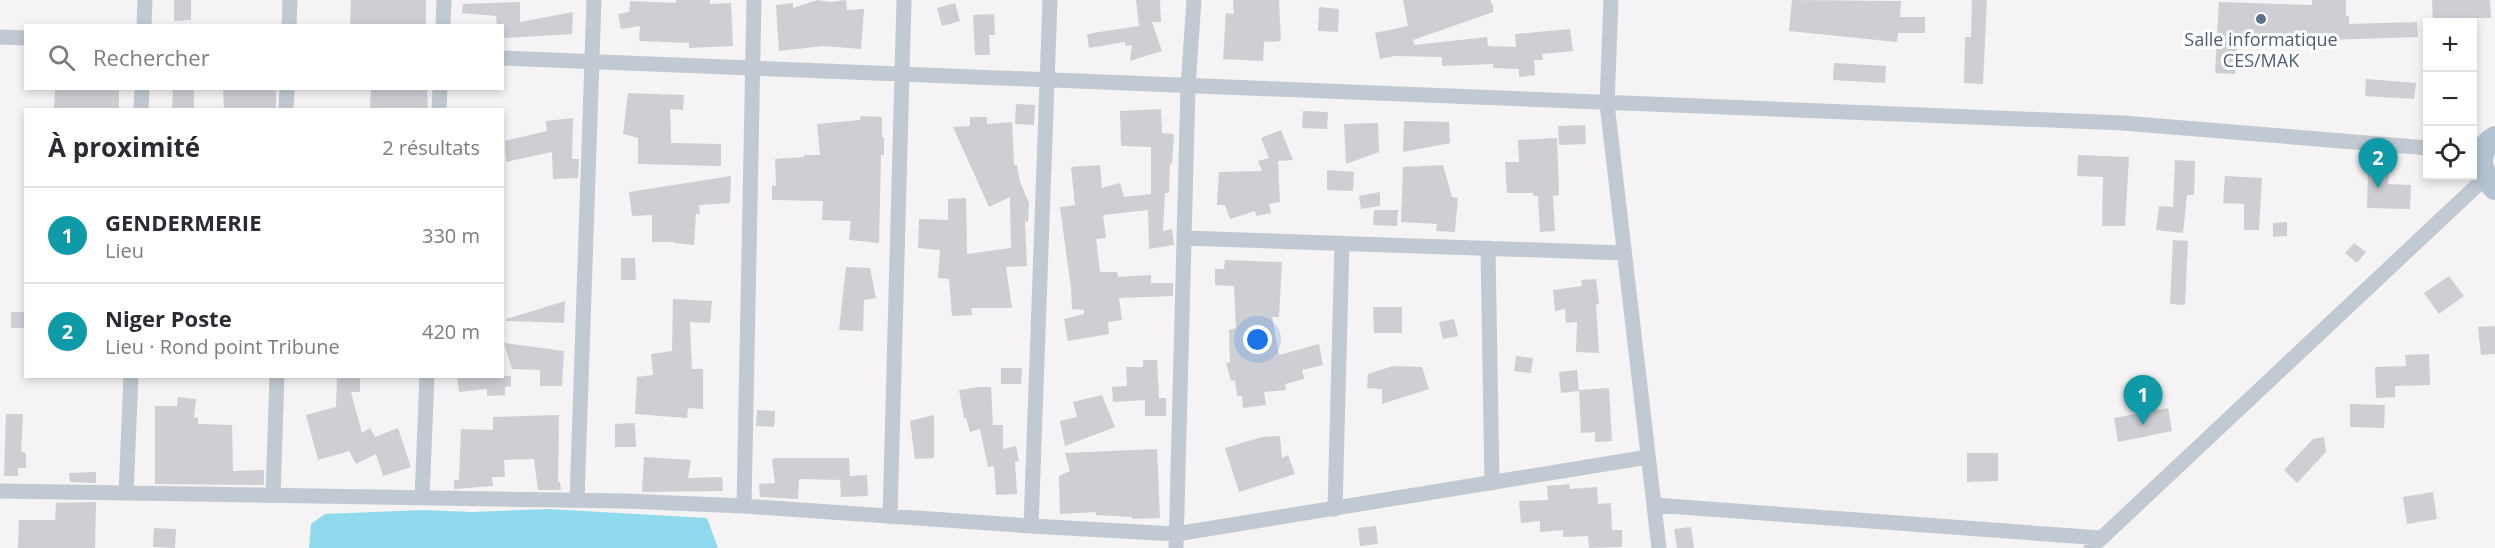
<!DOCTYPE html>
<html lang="fr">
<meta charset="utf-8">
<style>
body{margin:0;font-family:"Open Sans",sans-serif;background:#f7f7f7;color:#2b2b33}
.controls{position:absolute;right:18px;top:18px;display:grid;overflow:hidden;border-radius:0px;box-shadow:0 3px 9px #0003}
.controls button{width:54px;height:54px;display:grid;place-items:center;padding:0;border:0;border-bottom:2px solid #e1e1e2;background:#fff;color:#2b2b33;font:30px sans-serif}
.you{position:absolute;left:1258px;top:340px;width:21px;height:21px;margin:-15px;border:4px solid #fff;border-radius:50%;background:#1a73e8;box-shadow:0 0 0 9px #1a73e833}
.badge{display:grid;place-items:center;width:39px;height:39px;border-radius:50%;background:#7c3aed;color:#fff;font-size:20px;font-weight:700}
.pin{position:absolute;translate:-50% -50px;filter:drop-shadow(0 2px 3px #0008)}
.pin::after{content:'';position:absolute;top:32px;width:21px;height:18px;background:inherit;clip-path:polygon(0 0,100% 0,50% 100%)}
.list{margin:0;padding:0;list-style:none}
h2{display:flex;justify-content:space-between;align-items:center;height:78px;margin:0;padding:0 24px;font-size:26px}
h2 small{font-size:20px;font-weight:400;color:#7c7c81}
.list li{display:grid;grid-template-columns:39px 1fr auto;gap:18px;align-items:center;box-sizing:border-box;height:96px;padding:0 24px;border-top:2px solid #e1e1e2}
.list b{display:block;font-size:22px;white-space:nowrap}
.list p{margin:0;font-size:20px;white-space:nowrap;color:#7c7c81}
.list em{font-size:20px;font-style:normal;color:#7c7c81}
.icon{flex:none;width:33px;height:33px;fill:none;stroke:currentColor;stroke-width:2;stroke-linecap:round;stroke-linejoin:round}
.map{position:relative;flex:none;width:2495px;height:548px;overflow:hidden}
.search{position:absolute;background:#fff;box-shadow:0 3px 9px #0003;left:24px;top:24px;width:480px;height:66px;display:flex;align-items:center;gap:15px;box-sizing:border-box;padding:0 21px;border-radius:0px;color:#7c7c81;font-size:22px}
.panel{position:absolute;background:#fff;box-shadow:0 3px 9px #0003;left:24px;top:108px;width:480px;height:270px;border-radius:0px}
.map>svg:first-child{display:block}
.water{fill:#90daee}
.building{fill:#cdcfd5}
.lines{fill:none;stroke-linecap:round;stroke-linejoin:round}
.street{stroke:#c1cad2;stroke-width:15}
.primary{stroke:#b3c2d1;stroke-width:24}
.service-dot{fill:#5c6f8a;stroke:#fff;stroke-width:2}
.labels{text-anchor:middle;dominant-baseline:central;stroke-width:6;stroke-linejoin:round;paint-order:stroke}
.service-label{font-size:18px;fill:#4e5e75;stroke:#fff}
</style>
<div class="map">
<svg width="2495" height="548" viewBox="0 0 2495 548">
<rect width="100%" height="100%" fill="#f5f3f3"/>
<path class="water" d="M 548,509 L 707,518 L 718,548 L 309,548 L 311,524 L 325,514 L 424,510 L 473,512 Z"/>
<path class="building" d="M 174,0 L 191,0 L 191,20 L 174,21 Z
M 351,0 L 426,0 L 426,26 L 350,26 Z
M 676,0 L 710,0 L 710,4 L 731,3 L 733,46 L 689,48 L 689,43 L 639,41 L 640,26 L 621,29 L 618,14 L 629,12 L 630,1 L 676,3 Z
M 818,0 L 830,2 L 846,0 L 847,10 L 864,9 L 861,49 L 823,46 L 779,51 L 776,5 L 793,3 L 793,8 Z
M 1136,0 L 1160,0 L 1161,22 L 1152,22 L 1162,51 L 1130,61 L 1132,45 L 1125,46 L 1125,42 L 1089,48 L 1087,35 L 1093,33 L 1139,26 Z
M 1233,0 L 1279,0 L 1281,41 L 1264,42 L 1263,61 L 1223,59 L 1226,13 L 1234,14 Z
M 1403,0 L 1490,0 L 1493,6 L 1493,12 L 1413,40 L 1414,45 L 1487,37 L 1488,46 L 1516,47 L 1515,34 L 1570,29 L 1573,51 L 1542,54 L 1543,60 L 1534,60 L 1535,75 L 1519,77 L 1519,69 L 1493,68 L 1493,64 L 1442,66 L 1442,57 L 1395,56 L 1380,59 L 1375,33 L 1408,26 Z
M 1792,0 L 1901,1 L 1900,17 L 1925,17 L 1925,33 L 1898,33 L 1897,42 L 1789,31 Z
M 1972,0 L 1987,0 L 1983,84 L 1964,83 L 1965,37 L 1971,37 Z
M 2312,0 L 2346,0 L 2346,16 L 2349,16 L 2349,24 L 2417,22 L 2418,37 L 2327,40 L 2326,38 L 2238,34 L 2235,74 L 2215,73 L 2219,2 L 2312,5 Z
M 2432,0 L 2490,0 L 2491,18 L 2467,18 L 2467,22 L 2433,22 Z
M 520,2 L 520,22 L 573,12 L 572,34 L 502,38 L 502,26 L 497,26 L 496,16 L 462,13 L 463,4 Z
M 955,3 L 960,21 L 942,26 L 937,8 Z
M 1319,7 L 1339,9 L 1338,32 L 1318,31 Z
M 994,14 L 995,35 L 989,35 L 990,55 L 975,55 L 973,15 Z
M 1834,63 L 1886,66 L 1885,83 L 1833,80 Z
M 2366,79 L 2416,83 L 2414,99 L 2365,96 Z
M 55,88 L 119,88 L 119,110 L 54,109 Z
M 173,88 L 194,88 L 194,110 L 172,110 Z
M 223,88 L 276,88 L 276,110 L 224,110 Z
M 371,88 L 427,88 L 428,109 L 370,108 Z
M 628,93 L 684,95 L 683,110 L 670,109 L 671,143 L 721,144 L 721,166 L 638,164 L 638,138 L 623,134 Z
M 1016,104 L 1035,105 L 1034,125 L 1015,124 Z
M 1161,109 L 1162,133 L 1174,134 L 1172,164 L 1170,163 L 1169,193 L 1165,193 L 1163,231 L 1172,229 L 1174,245 L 1149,249 L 1148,210 L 1103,215 L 1106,238 L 1096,239 L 1100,272 L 1117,272 L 1118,277 L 1151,275 L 1151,283 L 1173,283 L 1173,296 L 1119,298 L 1122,320 L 1108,322 L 1109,334 L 1068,341 L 1064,319 L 1084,314 L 1084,310 L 1072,309 L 1071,288 L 1060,207 L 1075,205 L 1071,167 L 1100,165 L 1102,188 L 1120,183 L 1124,197 L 1151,194 L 1151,147 L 1121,146 L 1120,111 Z
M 1303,111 L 1328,112 L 1327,129 L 1302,128 Z
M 861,116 L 882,117 L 882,137 L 884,137 L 884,155 L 881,155 L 879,243 L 849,240 L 851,221 L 822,220 L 823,201 L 772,200 L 772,185 L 776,186 L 775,159 L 804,157 L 804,155 L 820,155 L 817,124 L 860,120 Z
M 970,117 L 987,117 L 987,124 L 1012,122 L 1014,165 L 1017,165 L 1020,182 L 1029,203 L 1028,222 L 1025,221 L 1027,266 L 1006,267 L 1012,308 L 971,308 L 972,315 L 952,316 L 949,279 L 938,278 L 940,250 L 918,248 L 919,219 L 948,220 L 948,199 L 966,198 L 967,254 L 1011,248 L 1010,197 L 989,207 L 953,127 L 970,126 Z
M 573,118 L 572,159 L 579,159 L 578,178 L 553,179 L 552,152 L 506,162 L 505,141 L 547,131 L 546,121 Z
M 1404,121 L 1449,122 L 1450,143 L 1403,152 Z
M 1378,123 L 1379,152 L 1346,164 L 1344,124 Z
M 1585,125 L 1586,144 L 1559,145 L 1558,126 Z
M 1281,130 L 1293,160 L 1278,161 L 1280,202 L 1269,204 L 1271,213 L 1256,216 L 1255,211 L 1230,219 L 1225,205 L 1217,205 L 1219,172 L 1262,171 L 1258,161 L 1269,158 L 1261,138 Z
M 1557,138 L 1559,195 L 1553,196 L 1555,231 L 1540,232 L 1538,196 L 1533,196 L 1533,193 L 1507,193 L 1505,162 L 1519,162 L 1518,140 Z
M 2078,155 L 2129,157 L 2125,226 L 2102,226 L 2103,177 L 2077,176 Z
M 2175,160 L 2195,161 L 2194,195 L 2187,195 L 2183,233 L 2156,230 L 2159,206 L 2173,207 Z
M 1443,165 L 1452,197 L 1458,198 L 1455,232 L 1436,231 L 1437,224 L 1401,222 L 1403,167 Z
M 2368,168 L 2389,169 L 2388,184 L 2411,185 L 2410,209 L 2367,208 Z
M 1327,170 L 1354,172 L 1353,191 L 1327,190 Z
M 731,176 L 730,203 L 699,205 L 700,214 L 696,214 L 694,245 L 674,243 L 674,242 L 652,242 L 652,215 L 632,216 L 629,192 Z
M 2225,176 L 2262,178 L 2259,230 L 2244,230 L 2244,204 L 2223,203 Z
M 1380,192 L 1380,206 L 1361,209 L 1359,196 Z
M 1374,210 L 1398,210 L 1397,226 L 1373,225 Z
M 2287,222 L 2287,236 L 2273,237 L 2273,223 Z
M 2173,240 L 2188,241 L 2185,305 L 2170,304 Z
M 2354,243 L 2366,252 L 2357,263 L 2345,253 Z
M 621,258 L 635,258 L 636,280 L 621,280 Z
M 1225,260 L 1282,262 L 1279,317 L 1272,317 L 1279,355 L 1319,344 L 1323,365 L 1302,370 L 1304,379 L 1285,384 L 1286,390 L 1264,392 L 1266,405 L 1243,408 L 1242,396 L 1237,396 L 1235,380 L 1231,381 L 1226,363 L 1230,362 L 1229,330 L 1236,328 L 1234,286 L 1215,285 L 1215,269 L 1224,269 Z
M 846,267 L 870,268 L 876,298 L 864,300 L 863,331 L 839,330 Z
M 2449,276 L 2464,296 L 2439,314 L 2424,293 Z
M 1596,279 L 1599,304 L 1596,304 L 1599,353 L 1576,352 L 1577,322 L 1566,323 L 1565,309 L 1555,311 L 1553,290 L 1582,286 L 1581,280 Z
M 673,299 L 712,301 L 710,323 L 690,322 L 692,369 L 703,369 L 703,409 L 688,408 L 687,418 L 635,414 L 637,377 L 653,375 L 651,354 L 672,351 Z
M 565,301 L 564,323 L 506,321 L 506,319 Z
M 1373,307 L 1402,307 L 1402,333 L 1374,333 Z
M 11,312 L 26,312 L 26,328 L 11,328 Z
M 1454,319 L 1458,336 L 1443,339 L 1439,322 Z
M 2495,326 L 2495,354 L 2481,355 L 2478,327 Z
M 504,343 L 564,351 L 562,386 L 540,386 L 540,370 L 512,369 Z
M 2429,354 L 2430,385 L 2395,386 L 2395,397 L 2376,398 L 2375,367 L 2406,366 L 2405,355 Z
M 1516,356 L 1533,358 L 1531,373 L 1514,371 Z
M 1143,360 L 1157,360 L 1159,398 L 1166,398 L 1166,416 L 1145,416 L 1145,400 L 1113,402 L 1112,387 L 1127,386 L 1126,367 L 1143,367 Z
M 1393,366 L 1422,367 L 1429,389 L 1382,404 L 1382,389 L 1367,388 L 1368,374 Z
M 1001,368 L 1022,368 L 1021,384 L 1001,384 Z
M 1577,370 L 1579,391 L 1561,393 L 1559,372 Z
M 337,376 L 360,376 L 360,392 L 351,392 L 362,433 L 370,428 L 375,437 L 398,428 L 411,467 L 383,476 L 376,454 L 356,464 L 349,451 L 318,460 L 306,415 L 336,407 Z
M 457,376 L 511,376 L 511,386 L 505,387 L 505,395 L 487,396 L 487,389 L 459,392 Z
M 979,387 L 991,387 L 993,425 L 1003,425 L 1003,449 L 1016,446 L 1019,461 L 1015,462 L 1017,494 L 996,495 L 994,466 L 988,467 L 980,429 L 970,432 L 966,418 L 964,418 L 959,390 Z
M 1609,388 L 1612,441 L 1595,442 L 1595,432 L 1581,433 L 1579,390 Z
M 1102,395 L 1115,427 L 1065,446 L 1060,421 L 1077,417 L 1073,402 Z
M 178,397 L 196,399 L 194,417 L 198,418 L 198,424 L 232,425 L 233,471 L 264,470 L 264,485 L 155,484 L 155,406 L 177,406 Z
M 2350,404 L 2385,405 L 2384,428 L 2350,427 Z
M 2168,408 L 2172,431 L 2118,442 L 2114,418 Z
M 757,410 L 775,411 L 774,427 L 756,426 Z
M 6,414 L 23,414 L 21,452 L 26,453 L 26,468 L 18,468 L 18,476 L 4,476 Z
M 559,415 L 558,482 L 560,482 L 561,490 L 538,490 L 534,459 L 504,460 L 505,477 L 492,477 L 493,486 L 454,489 L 454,480 L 459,480 L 461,429 L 493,430 L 493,417 Z
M 934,415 L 934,458 L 915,459 L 910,421 Z
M 635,423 L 636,447 L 615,447 L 615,424 Z
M 1280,436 L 1282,458 L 1288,455 L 1295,474 L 1239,492 L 1225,448 L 1262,437 Z
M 2324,437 L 2326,452 L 2297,483 L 2284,470 L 2313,439 Z
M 1157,449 L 1160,518 L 1132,519 L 1132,517 L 1096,515 L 1096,512 L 1060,514 L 1059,476 L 1070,471 L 1065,453 Z
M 1967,453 L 1998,453 L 1998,481 L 1967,482 Z
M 644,457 L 691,460 L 688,478 L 722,477 L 723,491 L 642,492 Z
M 775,458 L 849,458 L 850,476 L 867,475 L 868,496 L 841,497 L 840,480 L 799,479 L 798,499 L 760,497 L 759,484 L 775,483 L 772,460 Z
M 96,472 L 96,483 L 70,482 L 69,473 Z
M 1569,484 L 1570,489 L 1597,487 L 1598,504 L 1611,503 L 1612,530 L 1622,530 L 1622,547 L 1589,548 L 1588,536 L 1563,537 L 1563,530 L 1540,532 L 1540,521 L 1521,523 L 1519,501 L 1548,500 L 1547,486 Z
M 2433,492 L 2437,519 L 2407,524 L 2403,497 Z
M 96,502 L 95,548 L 18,548 L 19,520 L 55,520 L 56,503 Z
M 1376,526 L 1378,544 L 1360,546 L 1358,528 Z
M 1691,527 L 1694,548 L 1677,548 L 1674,529 Z
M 154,528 L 176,529 L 175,548 L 153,547 Z"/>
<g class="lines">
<path class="street" d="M 1611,0 L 1607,104 L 1659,548
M 144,26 L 145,0
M 289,26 L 290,0
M 443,26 L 444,0
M 0,37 L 26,38
M 502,58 L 2123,123 L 2428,148
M 141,110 L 142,88
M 286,110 L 287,88
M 439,110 L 440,88
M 1184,238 L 1624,253
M 1488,248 L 1492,483
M 0,491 L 625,501 L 744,506 L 1031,526 L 1176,534 L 1648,457
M 126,493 L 131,376
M 273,495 L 277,376
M 422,498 L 427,376
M 577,500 L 594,0
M 1654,505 L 2101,538
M 744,506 L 754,0
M 1335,509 L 1342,243
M 890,517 L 904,0
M 1031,526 L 1050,0
M 1176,548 L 1188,87 L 1194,0
M 2091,548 L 2485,178"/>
<path class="primary" d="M 2495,138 C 2474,151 2479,173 2495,188"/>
</g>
<circle class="service-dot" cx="2261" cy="19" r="6"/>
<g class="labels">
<g class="service-label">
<text x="2261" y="39">Salle informatique<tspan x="2261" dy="21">CES/MAK</tspan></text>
</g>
</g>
</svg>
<div class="controls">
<button>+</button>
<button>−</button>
<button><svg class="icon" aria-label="locate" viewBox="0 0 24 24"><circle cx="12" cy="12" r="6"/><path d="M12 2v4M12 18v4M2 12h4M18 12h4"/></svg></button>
</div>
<div class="you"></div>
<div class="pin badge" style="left:2143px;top:425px;background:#0f9aa8">1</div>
<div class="pin badge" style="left:2378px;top:188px;background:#0f9aa8">2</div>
<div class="search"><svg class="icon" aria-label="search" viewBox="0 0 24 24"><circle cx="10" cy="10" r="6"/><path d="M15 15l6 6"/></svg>Rechercher</div>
<section class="panel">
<h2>À proximité<small>2 résultats</small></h2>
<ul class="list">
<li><span class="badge" style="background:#0f9aa8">1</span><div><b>GENDERMERIE</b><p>Lieu</p></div><em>330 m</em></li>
<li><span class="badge" style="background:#0f9aa8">2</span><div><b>Niger Poste</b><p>Lieu · Rond point Tribune</p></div><em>420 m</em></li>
</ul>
</section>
</div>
